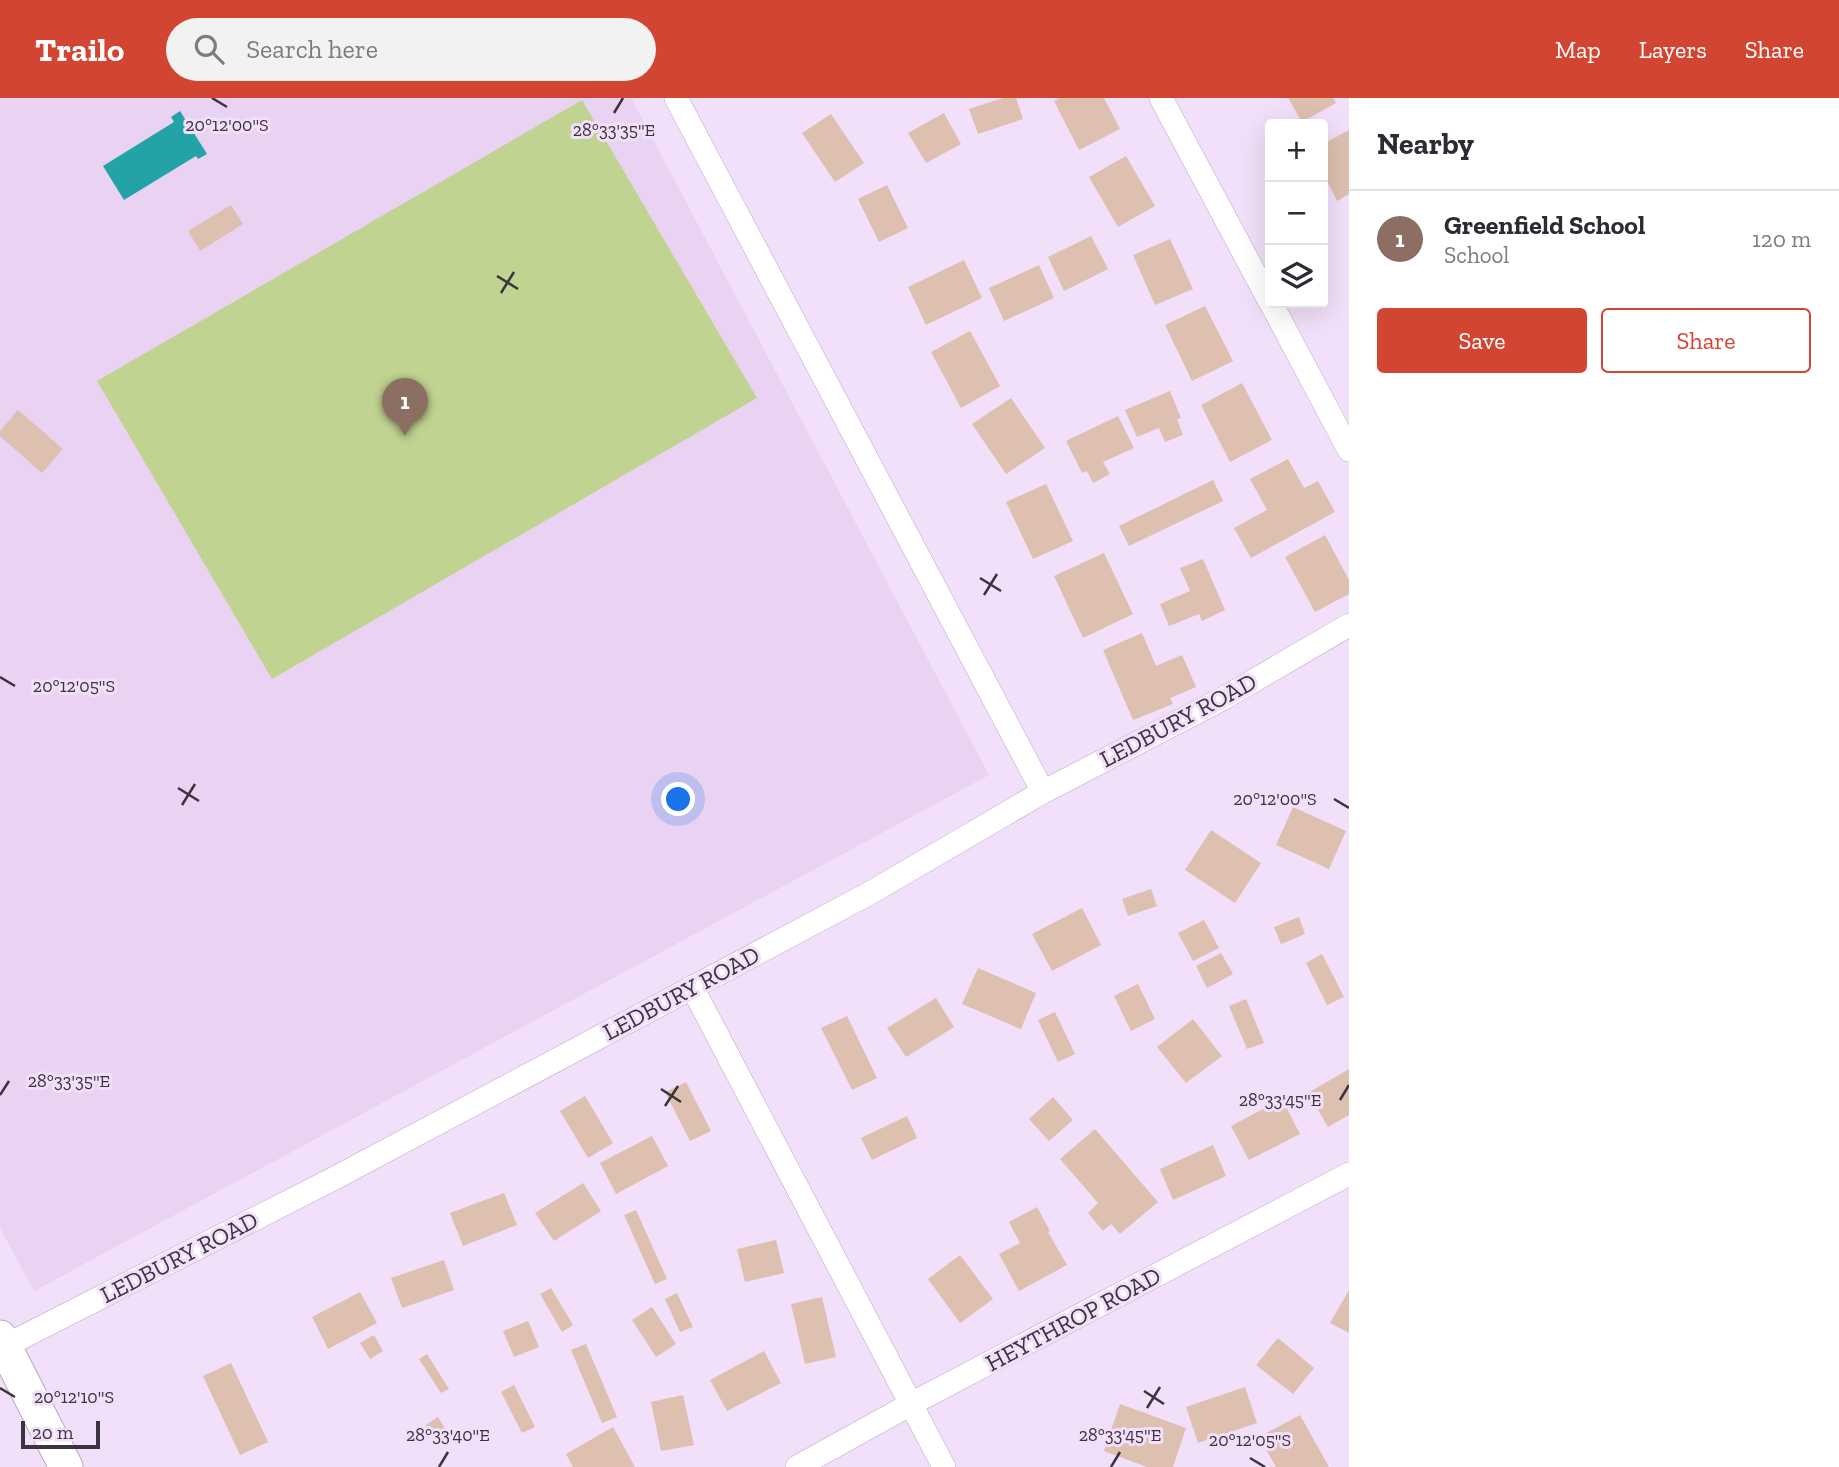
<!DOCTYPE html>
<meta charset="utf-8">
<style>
body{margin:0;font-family:"Zilla Slab",serif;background:#f2f2f3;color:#2b2b33}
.controls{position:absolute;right:21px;top:21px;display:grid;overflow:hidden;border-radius:7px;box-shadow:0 7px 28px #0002}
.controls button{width:63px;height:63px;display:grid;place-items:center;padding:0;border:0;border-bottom:2px solid #e1e1e2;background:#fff;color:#2b2b33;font:35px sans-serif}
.scale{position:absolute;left:21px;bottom:18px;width:79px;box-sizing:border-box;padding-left:7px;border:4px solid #3b333d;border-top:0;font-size:19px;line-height:24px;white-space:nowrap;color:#3b333d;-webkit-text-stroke:5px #f2dff9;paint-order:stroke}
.you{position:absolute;left:679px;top:702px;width:24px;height:24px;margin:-18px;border:5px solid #fff;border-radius:50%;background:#1a73e8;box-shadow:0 0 0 10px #1a73e833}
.badge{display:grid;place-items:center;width:46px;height:46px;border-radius:50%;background:#d24533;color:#fff;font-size:23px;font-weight:700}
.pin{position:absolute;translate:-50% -58px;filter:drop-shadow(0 2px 4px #0008)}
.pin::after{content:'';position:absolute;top:37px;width:24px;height:21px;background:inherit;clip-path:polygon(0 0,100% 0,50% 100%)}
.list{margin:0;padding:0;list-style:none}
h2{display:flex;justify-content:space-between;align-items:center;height:91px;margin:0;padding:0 28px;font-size:30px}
h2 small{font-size:23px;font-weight:400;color:#7c7c81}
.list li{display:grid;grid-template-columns:46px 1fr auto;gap:21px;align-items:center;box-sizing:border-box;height:98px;padding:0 28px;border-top:2px solid #e1e1e2}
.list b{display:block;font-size:26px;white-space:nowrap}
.list p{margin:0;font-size:23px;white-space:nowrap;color:#7c7c81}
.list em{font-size:23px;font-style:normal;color:#7c7c81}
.actions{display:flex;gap:14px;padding:21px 28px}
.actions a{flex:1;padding:16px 0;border:2px solid #d24533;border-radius:7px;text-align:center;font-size:24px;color:#d24533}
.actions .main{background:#d24533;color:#fff}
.icon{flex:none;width:38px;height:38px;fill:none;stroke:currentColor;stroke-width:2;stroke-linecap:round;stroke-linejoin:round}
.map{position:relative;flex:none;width:1349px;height:1369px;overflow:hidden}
header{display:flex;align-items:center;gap:42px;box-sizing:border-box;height:98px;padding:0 35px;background:#d24533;color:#fff}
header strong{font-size:33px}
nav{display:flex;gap:38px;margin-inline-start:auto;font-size:24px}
.search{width:490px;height:63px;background:#f2f2f3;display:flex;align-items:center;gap:18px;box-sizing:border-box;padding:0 24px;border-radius:38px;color:#7c7c81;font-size:26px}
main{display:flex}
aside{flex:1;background:#fff}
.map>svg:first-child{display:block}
.built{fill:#e9d2f2}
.green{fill:#c0d391}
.water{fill:#24a3a7}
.building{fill:#ddc0b0}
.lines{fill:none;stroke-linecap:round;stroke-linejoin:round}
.street-casing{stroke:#baa8c0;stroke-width:24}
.secondary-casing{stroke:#baa8c0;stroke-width:35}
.street{stroke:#fff;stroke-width:23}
.secondary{stroke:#fff;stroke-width:33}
.ticks{fill:none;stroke:#3b333d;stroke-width:2.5}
.labels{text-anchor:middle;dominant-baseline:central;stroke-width:6;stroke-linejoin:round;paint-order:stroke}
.street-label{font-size:24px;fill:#3b333d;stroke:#f2dff9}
.ticks-label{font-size:18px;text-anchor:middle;fill:#3b333d;stroke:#f2dff9;stroke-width:6;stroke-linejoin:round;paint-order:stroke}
</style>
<header>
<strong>Trailo</strong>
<div class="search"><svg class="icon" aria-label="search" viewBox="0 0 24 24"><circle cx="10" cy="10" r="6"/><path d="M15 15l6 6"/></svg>Search here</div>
<nav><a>Map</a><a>Layers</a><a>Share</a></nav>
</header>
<main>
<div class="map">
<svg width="1349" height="1369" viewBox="0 0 1349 1369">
<rect width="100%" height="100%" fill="#f2dff9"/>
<path class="built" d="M 0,0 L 631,0 L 989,677 L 34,1193 L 0,1130 Z"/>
<path class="green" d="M 582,2 L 757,300 L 272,581 L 97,283 Z"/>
<path class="water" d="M 180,13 L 207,56 L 198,61 L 196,58 L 124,102 L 103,68 L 174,24 L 171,19 Z"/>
<path class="building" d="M 1003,0 L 1016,0 L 1023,21 L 978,36 L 969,11 Z
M 1060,0 L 1104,0 L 1120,31 L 1079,52 L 1054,3 Z
M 1288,0 L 1333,0 L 1336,5 L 1302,24 Z
M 944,15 L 961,46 L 926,65 L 908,35 Z
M 831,16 L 864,65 L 835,84 L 802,35 Z
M 1349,32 L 1349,96 L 1337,103 L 1323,75 L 1323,46 Z
M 1126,58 L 1155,108 L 1118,129 L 1089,79 Z
M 887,87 L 908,130 L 879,144 L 858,101 Z
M 231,107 L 243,126 L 200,153 L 188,133 Z
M 1091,138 L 1108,171 L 1064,193 L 1048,159 Z
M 1170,141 L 1193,191 L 1155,207 L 1133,157 Z
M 964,162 L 982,200 L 926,227 L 908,189 Z
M 1039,167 L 1054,200 L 1004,223 L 989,190 Z
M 1205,208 L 1233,263 L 1192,283 L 1165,227 Z
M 970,233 L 1000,288 L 961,310 L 931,254 Z
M 1242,285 L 1272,342 L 1230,364 L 1201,307 Z
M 1170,293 L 1181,320 L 1177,321 L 1183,337 L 1165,344 L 1159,330 L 1137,339 L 1125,312 Z
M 1011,300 L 1045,350 L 1006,376 L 972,326 Z
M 18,312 L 63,351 L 42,375 L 0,338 L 0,333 Z
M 1118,318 L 1134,350 L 1103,364 L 1110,376 L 1093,385 L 1087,373 L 1082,375 L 1066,343 Z
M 1288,361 L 1304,390 L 1318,383 L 1335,414 L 1251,460 L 1234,430 L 1267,412 L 1250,381 Z
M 1213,382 L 1223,403 L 1129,448 L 1119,428 Z
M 1046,386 L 1073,443 L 1033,461 L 1006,404 Z
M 1325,437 L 1349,482 L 1349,496 L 1315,514 L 1285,459 Z
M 1104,455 L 1133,516 L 1083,540 L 1054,478 Z
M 1203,461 L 1225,512 L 1202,523 L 1199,516 L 1169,528 L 1160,506 L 1190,493 L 1180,470 Z
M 1142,535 L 1156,568 L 1182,557 L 1196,589 L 1170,600 L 1173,606 L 1133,622 L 1103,552 Z
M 1293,709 L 1346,733 L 1329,771 L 1276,747 Z
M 1211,732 L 1261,765 L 1235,805 L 1185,772 Z
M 1151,791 L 1157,808 L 1128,818 L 1122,801 Z
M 1082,810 L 1101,847 L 1052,873 L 1032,836 Z
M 1299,819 L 1305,836 L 1281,846 L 1274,829 Z
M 1204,822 L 1219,850 L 1193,863 L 1178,835 Z
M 1221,855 L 1233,876 L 1207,890 L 1196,868 Z
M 1322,856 L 1344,899 L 1327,907 L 1306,865 Z
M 978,870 L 1036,895 L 1021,931 L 962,906 Z
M 1138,886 L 1155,921 L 1131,933 L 1114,898 Z
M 936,900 L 954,929 L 906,959 L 887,930 Z
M 1246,901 L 1264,945 L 1247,951 L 1229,908 Z
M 1055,914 L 1075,956 L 1058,964 L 1038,922 Z
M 847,918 L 877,980 L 852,992 L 821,930 Z
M 1193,921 L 1222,958 L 1186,985 L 1157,949 Z
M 1349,971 L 1349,1017 L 1328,1029 L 1308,995 Z
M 686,984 L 711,1033 L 690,1043 L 665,994 Z
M 585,998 L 613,1045 L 588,1060 L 560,1013 Z
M 1053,999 L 1073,1022 L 1049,1043 L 1029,1021 Z
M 1282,1001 L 1300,1036 L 1249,1062 L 1231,1028 Z
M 907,1018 L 917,1040 L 872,1062 L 861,1040 Z
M 1095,1031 L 1158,1104 L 1120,1136 L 1111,1126 L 1103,1133 L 1088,1115 L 1098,1105 L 1060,1061 Z
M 652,1038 L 668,1068 L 616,1096 L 600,1065 Z
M 1213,1047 L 1226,1078 L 1173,1102 L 1160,1071 Z
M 583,1085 L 601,1113 L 554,1143 L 535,1115 Z
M 504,1095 L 517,1127 L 463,1148 L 450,1115 Z
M 1037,1109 L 1050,1133 L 1048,1134 L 1067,1167 L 1019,1193 L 999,1156 L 1020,1145 L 1009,1124 Z
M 636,1112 L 667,1181 L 655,1186 L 624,1117 Z
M 776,1142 L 784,1175 L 745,1184 L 737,1151 Z
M 960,1157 L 993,1201 L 960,1225 L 928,1181 Z
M 444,1162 L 454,1192 L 402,1210 L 391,1180 Z
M 551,1190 L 573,1227 L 562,1234 L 540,1196 Z
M 1349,1192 L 1349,1235 L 1330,1225 Z
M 360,1194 L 377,1225 L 328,1251 L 312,1219 Z
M 677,1195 L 693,1229 L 680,1234 L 665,1201 Z
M 822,1199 L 836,1259 L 805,1266 L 791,1206 Z
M 652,1209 L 676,1246 L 656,1259 L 632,1222 Z
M 528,1223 L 539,1249 L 514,1259 L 503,1233 Z
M 374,1237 L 383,1253 L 370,1261 L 360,1245 Z
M 1278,1240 L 1314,1270 L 1293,1296 L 1256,1267 Z
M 586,1246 L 617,1319 L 602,1325 L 571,1252 Z
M 764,1253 L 781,1285 L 727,1313 L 710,1282 Z
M 427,1256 L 449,1291 L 441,1295 L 419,1261 Z
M 231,1265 L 268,1344 L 240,1357 L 203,1278 Z
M 514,1287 L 535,1329 L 522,1335 L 501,1294 Z
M 1245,1289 L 1257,1325 L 1198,1345 L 1186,1309 Z
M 683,1297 L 694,1347 L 661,1353 L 651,1304 Z
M 1120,1306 L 1186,1330 L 1173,1369 L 1147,1369 L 1104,1353 Z
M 1300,1317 L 1329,1369 L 1276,1369 L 1259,1339 Z
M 438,1319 L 450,1339 L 437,1346 L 426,1327 Z
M 613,1329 L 635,1369 L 573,1369 L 566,1356 Z"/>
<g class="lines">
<g class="street-casing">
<path id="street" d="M 676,0 L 1043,694
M 1161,0 L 1270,204
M 1271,205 L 1349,352
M 692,889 L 944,1369
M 5,1248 L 333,1081 L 870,795 L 1043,694 L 1224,600 L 1349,527
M 797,1369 L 911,1306 L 1349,1076"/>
</g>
<g class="secondary-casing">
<path id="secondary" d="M 0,1239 L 66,1369"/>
</g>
<use href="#street" class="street"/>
<use href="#secondary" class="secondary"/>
</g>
<path class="ticks" d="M 212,0 L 227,9M 614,15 L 623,0M 497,178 L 518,191M 501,195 L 514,174M 980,480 L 1001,493M 984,497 L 997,476M 0,579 L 15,588M 178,690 L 199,703M 1334,701 L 1349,710M 182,707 L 195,686M 661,991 L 681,1004M 0,997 L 9,983M 1340,1002 L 1349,987M 665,1008 L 678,988M 0,1290 L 15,1299M 1144,1293 L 1164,1306M 1147,1310 L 1160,1289M 1250,1360 L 1265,1369M 439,1369 L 448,1354M 1111,1369 L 1120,1354"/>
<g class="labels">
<g class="street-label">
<text transform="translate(1178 622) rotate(-28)">LEDBURY ROAD</text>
<text transform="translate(681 895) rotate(-28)">LEDBURY ROAD</text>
<text transform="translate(179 1159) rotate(-27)">LEDBURY ROAD</text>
<text transform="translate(1073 1221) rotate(-28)">HEYTHROP ROAD</text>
</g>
</g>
<g class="ticks-label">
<text x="227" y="33">20°12'00"S</text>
<text x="614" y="38">28°33'35"E</text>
<text x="74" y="594">20°12'05"S</text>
<text x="1275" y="707">20°12'00"S</text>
<text x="69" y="989">28°33'35"E</text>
<text x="1280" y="1008">28°33'45"E</text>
<text x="74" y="1305">20°12'10"S</text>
<text x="448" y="1343">28°33'40"E</text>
<text x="1120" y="1343">28°33'45"E</text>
<text x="1250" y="1348">20°12'05"S</text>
</g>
</svg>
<div class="controls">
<button>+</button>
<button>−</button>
<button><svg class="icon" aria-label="layers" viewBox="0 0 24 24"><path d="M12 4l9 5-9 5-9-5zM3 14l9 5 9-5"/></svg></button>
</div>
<div class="scale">20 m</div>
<div class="you"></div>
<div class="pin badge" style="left:405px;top:338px;background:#8d6e63">1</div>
</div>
<aside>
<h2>Nearby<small></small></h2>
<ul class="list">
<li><span class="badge" style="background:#8d6e63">1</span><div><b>Greenfield School</b><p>School</p></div><em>120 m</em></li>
</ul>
<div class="actions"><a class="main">Save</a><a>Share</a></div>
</aside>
</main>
